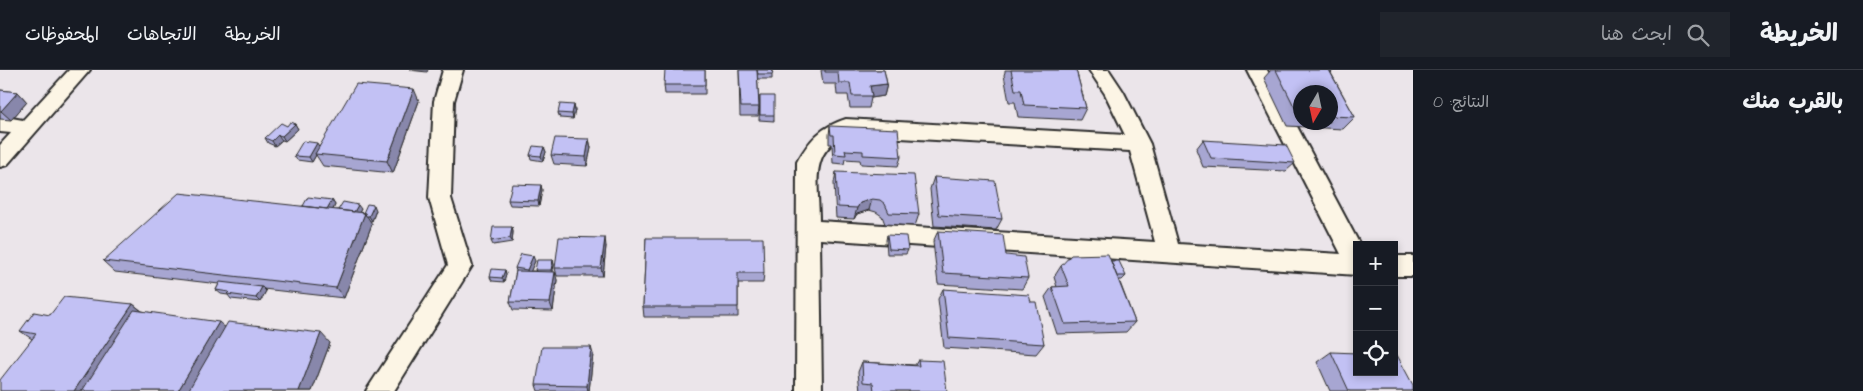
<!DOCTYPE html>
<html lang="ar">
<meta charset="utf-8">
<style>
body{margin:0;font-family:"Architects Daughter","Playpen Sans Arabic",sans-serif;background:#20242c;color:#f1f3f6;direction:rtl}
.controls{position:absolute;right:15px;bottom:15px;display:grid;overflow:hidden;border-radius:0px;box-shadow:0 2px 8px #0003}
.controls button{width:45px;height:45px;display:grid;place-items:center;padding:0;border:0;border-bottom:1px solid #363941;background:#171b24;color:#f1f3f6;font:25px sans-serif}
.compass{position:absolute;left:1293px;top:15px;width:45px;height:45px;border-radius:50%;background:#171b24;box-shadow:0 2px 8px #0003;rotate:189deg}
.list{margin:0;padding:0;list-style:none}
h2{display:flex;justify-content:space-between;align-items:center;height:65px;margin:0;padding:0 20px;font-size:21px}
h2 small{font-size:16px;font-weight:400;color:#9ea1a6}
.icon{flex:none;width:28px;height:28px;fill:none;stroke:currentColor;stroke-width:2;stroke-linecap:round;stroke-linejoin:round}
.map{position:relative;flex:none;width:1413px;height:321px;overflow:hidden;direction:ltr}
header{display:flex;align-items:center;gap:30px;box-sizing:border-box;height:70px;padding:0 25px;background:#171b24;border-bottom:1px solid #363941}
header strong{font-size:24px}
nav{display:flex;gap:28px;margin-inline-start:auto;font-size:18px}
.search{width:350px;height:45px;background:#20242c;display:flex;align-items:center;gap:12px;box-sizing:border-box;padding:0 18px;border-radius:0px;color:#9ea1a6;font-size:19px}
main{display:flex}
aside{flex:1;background:#171b24}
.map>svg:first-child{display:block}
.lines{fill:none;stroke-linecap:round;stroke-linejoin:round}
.minor-casing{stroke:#2b2b2b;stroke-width:4}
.minor{fill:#fcf5e5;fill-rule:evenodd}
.wall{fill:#a7a6d2;stroke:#2b2b2b;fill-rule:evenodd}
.shaded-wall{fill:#8887ab;stroke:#2b2b2b}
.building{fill:#c2c1f4;stroke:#2b2b2b}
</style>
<header>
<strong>الخريطة</strong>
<div class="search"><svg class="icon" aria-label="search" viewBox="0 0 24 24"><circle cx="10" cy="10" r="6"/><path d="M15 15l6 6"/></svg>ابحث هنا</div>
<nav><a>الخريطة</a><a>الاتجاهات</a><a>المحفوظات</a></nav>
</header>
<main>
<aside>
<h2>بالقرب منك<small>النتائج: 0</small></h2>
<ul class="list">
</ul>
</aside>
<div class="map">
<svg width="1413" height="321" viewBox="0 0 1413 321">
<rect width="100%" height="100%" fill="#ebe5ea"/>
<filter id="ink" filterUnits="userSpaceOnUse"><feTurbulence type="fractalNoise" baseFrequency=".02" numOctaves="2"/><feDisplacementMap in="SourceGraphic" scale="10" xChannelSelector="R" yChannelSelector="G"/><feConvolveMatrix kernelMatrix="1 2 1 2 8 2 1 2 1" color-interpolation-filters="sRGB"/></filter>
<g filter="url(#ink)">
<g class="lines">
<g class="minor-casing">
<path id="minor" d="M 69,0 L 90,0 L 7,95 L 0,97 L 0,75 L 11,63 L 0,62 L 0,46 L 23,50 Z
M 443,0 L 463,0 L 454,31 L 451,128 L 472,196 L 394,321 L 366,321 L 448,195 L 429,128 L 434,31 Z
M 1089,0 L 1109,0 L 1123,21 L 1150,74 L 1178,174 L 1341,184 L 1247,0 L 1267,0 L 1360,175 L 1357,175 L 1357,205 L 820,169 L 822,321 L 796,321 L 797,92 C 810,69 821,57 846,49 L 1125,65 L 1105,24 ZM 847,65 L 1130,81 L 1155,172 L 819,151 C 819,115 808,81 847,65 Z
M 1394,186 L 1413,186 L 1413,206 L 1394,206 Z"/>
</g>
<use href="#minor" class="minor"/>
</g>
<path class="wall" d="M 409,0 L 428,0 L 427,2 Z
M 705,0 L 705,24 L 665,24 L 664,15 Z
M 739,0 L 757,0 L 759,37 L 758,46 L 740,46 Z
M 757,0 L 772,0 L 772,9 L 757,9 Z
M 821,0 L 884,0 L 887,14 L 884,26 L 871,28 L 869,38 L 850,38 L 848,25 L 837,25 L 836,14 L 823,14 Z
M 1005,0 L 1076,0 L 1086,38 L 1080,50 L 1018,47 L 1015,32 L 1009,32 L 1004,5 L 1005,2 Z
M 1271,0 L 1334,0 L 1331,3 L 1355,47 L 1343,59 L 1287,56 L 1264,8 ZM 1300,22 L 1330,22 L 1330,52 L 1300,52 Z
M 0,20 L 18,22 L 27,32 L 11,50 L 0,49 Z
M 760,26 L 774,45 L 774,51 L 759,50 Z
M 419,31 L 393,103 L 323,96 L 316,85 L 312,92 L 297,90 L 294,86 L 320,76 Z
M 574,35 L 575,40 L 573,49 L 560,48 L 558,43 Z
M 295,54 L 298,59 L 285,71 L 282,70 L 275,76 L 268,73 L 265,68 Z
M 830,56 L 901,87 L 898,96 L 861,94 L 860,90 L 845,89 L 844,94 L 833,93 L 832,74 L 829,74 L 829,65 Z
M 589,69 L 591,78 L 587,96 L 554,94 L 551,85 Z
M 1203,70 L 1295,93 L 1286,101 L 1203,97 L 1196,79 Z
M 544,77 L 546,82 L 543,91 L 531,89 L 530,85 Z
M 836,102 L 919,144 L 915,156 L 885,154 L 882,146 L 876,142 L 869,140 L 857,144 L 854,149 L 836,148 L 834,113 Z
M 934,107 L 1002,149 L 996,160 L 934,156 L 930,119 Z
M 541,115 L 542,120 L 539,136 L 510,135 L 508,130 Z
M 332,130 L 335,135 L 333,140 L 338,140 L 361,139 L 359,142 L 363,143 L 376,140 L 372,151 L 369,151 L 372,154 L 344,228 L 263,219 L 266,221 L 260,232 L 231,229 L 228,225 L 221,224 L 216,220 L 219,214 L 115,202 L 103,191 L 303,136 Z
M 512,157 L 513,162 L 512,172 L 493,175 L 491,171 Z
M 938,161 L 1006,185 L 1028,208 L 1022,219 L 938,214 L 933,172 Z
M 887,165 L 908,180 L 906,184 L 887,184 L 886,170 Z
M 646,168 L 764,203 L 763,213 L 738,213 L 738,247 L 644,247 L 643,237 Z
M 606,176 L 603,206 L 557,206 L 555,198 Z
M 553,190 L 554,195 L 553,202 L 557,210 L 553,241 L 513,240 L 510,232 L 516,201 L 515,198 L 535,191 L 530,201 L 536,201 L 535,200 Z
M 1111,191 L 1126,206 L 1122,210 L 1119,210 L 1135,252 L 1126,262 L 1057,264 L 1045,227 L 1052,217 L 1057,217 L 1054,207 L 1061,196 Z
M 505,200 L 506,204 L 504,212 L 492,211 L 490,207 Z
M 943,219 L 1031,232 L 1044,274 L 1036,284 L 944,278 L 938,229 Z
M 133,234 L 142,241 L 225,257 L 330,273 L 312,321 L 0,321 L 32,269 L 20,261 L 50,245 Z
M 1331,282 L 1413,321 L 1330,321 L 1317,292 Z
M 593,284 L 589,321 L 538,321 L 536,315 Z
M 918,290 L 947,321 L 860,321 L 858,302 L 862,292 L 915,295 Z"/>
<path class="shaded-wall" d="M 887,14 L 884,26 L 871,28 L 870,16 Z
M 414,19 L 419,31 L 393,103 L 387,91 Z
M 18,22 L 27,32 L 11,50 L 1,41 Z
M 574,35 L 575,40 L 573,49 L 572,44 Z
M 295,54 L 298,59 L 285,71 L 282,66 Z
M 278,65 L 282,70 L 275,76 L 272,71 Z
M 589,69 L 591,78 L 587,96 L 586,87 Z
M 317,73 L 320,78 L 315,84 L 316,85 L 312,92 L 309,87 Z
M 544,77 L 546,82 L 543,91 L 541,86 Z
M 541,115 L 542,120 L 539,136 L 538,131 Z
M 872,129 L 869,140 L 857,144 L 854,149 L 857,138 L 860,133 Z
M 332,130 L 335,135 L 330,146 L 326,141 Z
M 358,135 L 361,139 L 356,149 L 353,144 Z
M 374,135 L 376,140 L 372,151 L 369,146 Z
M 365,143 L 372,154 L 344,228 L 336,218 Z
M 512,157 L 513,162 L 512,172 L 510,168 Z
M 605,168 L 606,176 L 603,206 L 601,198 Z
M 533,186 L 535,191 L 529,205 L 527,200 Z
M 553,190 L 554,195 L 552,205 L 551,200 Z
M 505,200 L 506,204 L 504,212 L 502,208 Z
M 555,202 L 557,210 L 553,241 L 550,233 Z
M 262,217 L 266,221 L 260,232 L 256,228 Z
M 133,234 L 145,244 L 95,321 L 74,321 Z
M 219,252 L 230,262 L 196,321 L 178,321 Z
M 321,263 L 330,273 L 312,321 L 299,321 Z
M 591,277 L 593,284 L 589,321 L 588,321 L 587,316 Z"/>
<path class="building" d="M 665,0 L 705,0 L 705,15 L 664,15 Z
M 739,0 L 757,0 L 759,37 L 741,37 Z
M 757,0 L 772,0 L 773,4 L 758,4 Z
M 825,0 L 884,0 L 887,14 L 870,16 L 872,26 L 852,26 L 850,13 L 839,13 L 838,2 L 825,2 Z
M 1011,0 L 1076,0 L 1086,38 L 1024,35 L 1021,20 L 1015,20 Z
M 1276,0 L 1329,0 L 1355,47 L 1330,46 L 1330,22 L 1300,22 L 1300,44 L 1298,44 Z
M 356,14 L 414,19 L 387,91 L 315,84 Z
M 0,20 L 18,22 L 1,41 L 0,41 Z
M 760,26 L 774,26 L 774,45 L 760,45 Z
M 560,34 L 574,35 L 572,44 L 558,43 Z
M 290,52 L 295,54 L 282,66 L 278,65 L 272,71 L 265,68 L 281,53 L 287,56 Z
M 830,56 L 898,59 L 901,87 L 863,85 L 863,81 L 845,80 L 846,85 L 835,84 L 834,65 L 831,65 Z
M 555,68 L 589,69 L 586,87 L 551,85 Z
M 1203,70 L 1286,75 L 1295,93 L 1211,88 Z
M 303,71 L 317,73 L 309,87 L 294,86 Z
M 533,76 L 544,77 L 541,86 L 530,85 Z
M 836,102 L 914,105 L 919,144 L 889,143 L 885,134 L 880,130 L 872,129 L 860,133 L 857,138 L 838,137 Z
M 934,107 L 995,111 L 1002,149 L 939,145 Z
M 512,114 L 541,115 L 538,131 L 508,130 Z
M 179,123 L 365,143 L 336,218 L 103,191 Z
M 308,127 L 332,130 L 327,139 L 303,136 Z
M 343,132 L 358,135 L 354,142 L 338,140 Z
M 367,134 L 374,135 L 369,146 L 366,146 L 365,143 L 363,143 Z
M 493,157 L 512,157 L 510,168 L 491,171 Z
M 938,161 L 1003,165 L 1006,185 L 1024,187 L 1028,208 L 943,203 Z
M 887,165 L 906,166 L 908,180 L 889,179 Z
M 559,167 L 605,168 L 601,198 L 555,198 Z
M 646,168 L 763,168 L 764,203 L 738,203 L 738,237 L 643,237 Z
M 521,184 L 533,186 L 527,200 L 515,198 Z
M 1108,184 L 1135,252 L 1065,254 L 1052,217 L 1069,216 L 1061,196 L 1071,185 Z
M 537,190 L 553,190 L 551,200 L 535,200 Z
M 1111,191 L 1119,191 L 1126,206 L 1117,206 Z
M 492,199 L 505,200 L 502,208 L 490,207 Z
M 516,201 L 555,202 L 550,233 L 510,232 Z
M 220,212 L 262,217 L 256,228 L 227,224 L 229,222 L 216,220 Z
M 943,219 L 1029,225 L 1031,232 L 1036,232 L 1044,274 L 949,268 Z
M 64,227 L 133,234 L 74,321 L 0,321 L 0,310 L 36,264 L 20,261 L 34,242 L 50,245 Z
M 134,240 L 219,252 L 178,321 L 82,321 Z
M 228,252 L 321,263 L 299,321 L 188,321 Z
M 542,277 L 591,277 L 587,316 L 536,315 Z
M 1331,282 L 1357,283 L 1357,302 L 1394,302 L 1394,285 L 1397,285 L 1413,315 L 1413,321 L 1349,321 Z
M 918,290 L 943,291 L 947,321 L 874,321 L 873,313 L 863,312 L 862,292 L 919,296 Z"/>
</g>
</svg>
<div class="controls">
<button>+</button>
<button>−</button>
<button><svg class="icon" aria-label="locate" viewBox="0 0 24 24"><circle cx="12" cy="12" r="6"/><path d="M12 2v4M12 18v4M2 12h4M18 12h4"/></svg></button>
</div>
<svg class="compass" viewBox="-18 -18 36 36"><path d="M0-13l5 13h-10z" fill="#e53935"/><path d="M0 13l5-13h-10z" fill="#9ea1a6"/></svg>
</div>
</main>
